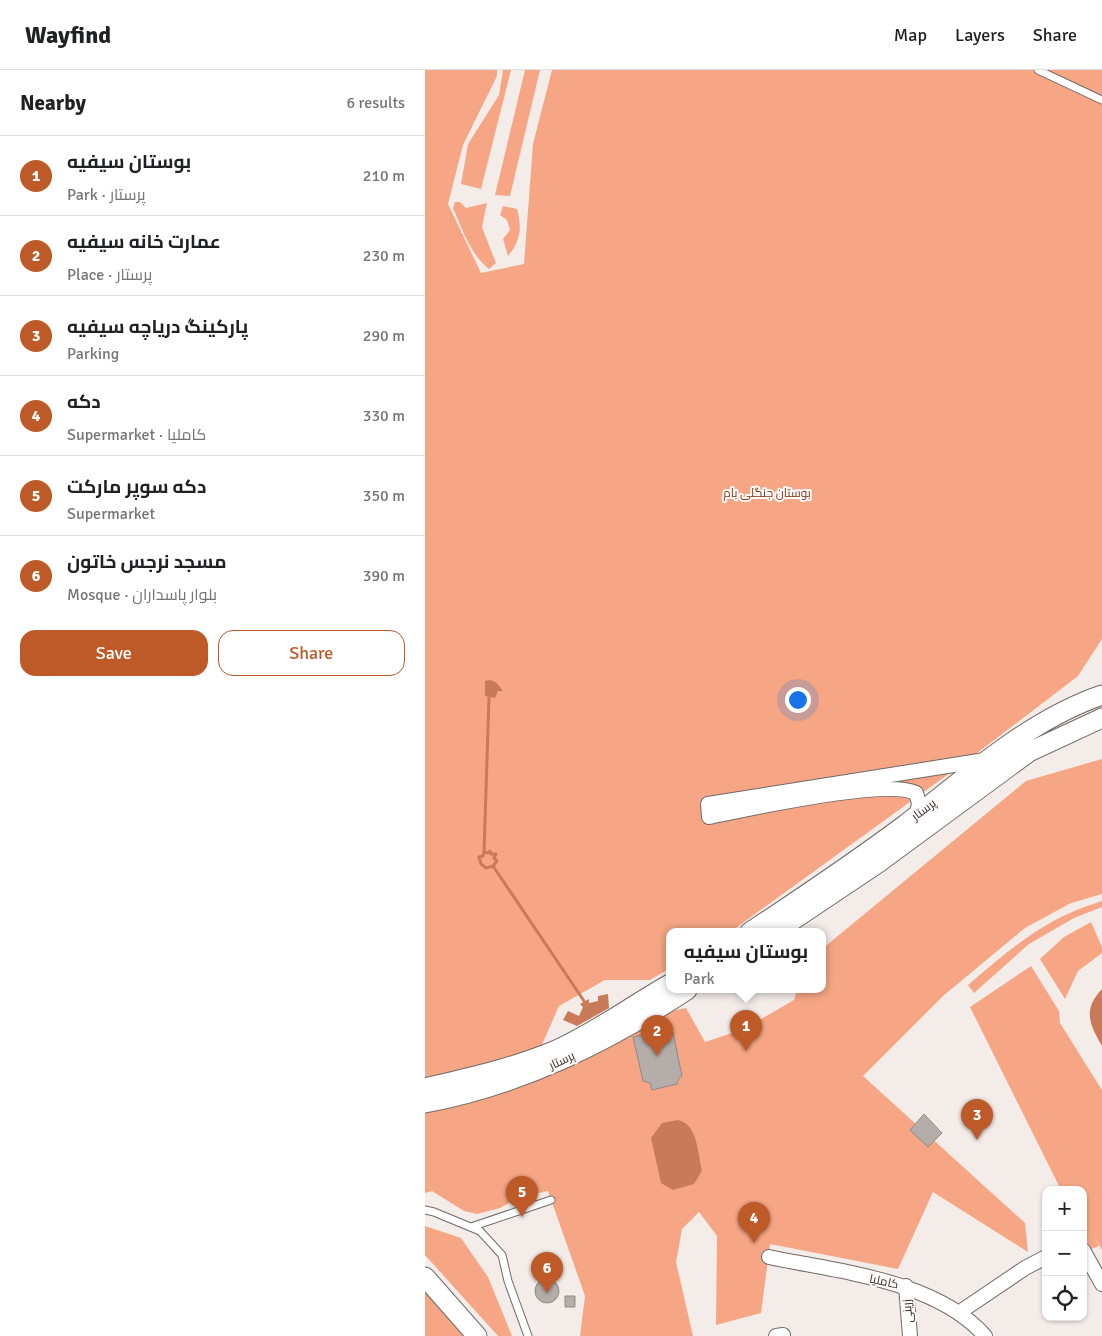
<!DOCTYPE html>
<meta charset="utf-8">
<style>
body{margin:0;font-family:Signika,Cairo,sans-serif;background:#f2f2f2;color:#202124}
.controls{position:absolute;right:15px;bottom:15px;display:grid;overflow:hidden;border-radius:10px;box-shadow:0 1px 4px #0004}
.controls button{width:45px;height:45px;display:grid;place-items:center;padding:0;border:0;border-bottom:1px solid #e0e0e0;background:#fff;color:#202124;font:25px sans-serif}
.you{position:absolute;left:372px;top:629px;width:18px;height:18px;margin:-12px;border:4px solid #fff;border-radius:50%;background:#1a73e8;box-shadow:0 0 0 8px #1a73e833}
.badge{display:grid;place-items:center;width:32px;height:32px;border-radius:50%;background:#be5928;color:#fff;font-size:16px;font-weight:700}
.pin{position:absolute;translate:-50% -41px;filter:drop-shadow(0 1px 2px #0008)}
.pin::after{content:'';position:absolute;top:26px;width:18px;height:15px;background:inherit;clip-path:polygon(0 0,100% 0,50% 100%)}
.popup{position:absolute;left:241px;top:858px;width:160px;height:65px;box-sizing:border-box;display:grid;place-content:center;border-radius:10px;background:#fff;filter:drop-shadow(0 1px 4px #0005);font-size:16px;white-space:nowrap;color:#757577}
.popup b{font-size:19px;color:#202124}
.popup::after{content:'';position:absolute;left:50%;top:100%;margin-left:-10px;border:10px solid transparent;border-top-color:#fff}
.list{margin:0;padding:0;list-style:none}
h2{display:flex;justify-content:space-between;align-items:center;height:65px;margin:0;padding:0 20px;font-size:21px}
h2 small{font-size:16px;font-weight:400;color:#757577}
.list li{display:grid;grid-template-columns:32px 1fr auto;gap:15px;align-items:center;box-sizing:border-box;height:80px;padding:0 20px;border-top:1px solid #e0e0e0}
.list b{display:block;font-size:19px;white-space:nowrap}
.list p{margin:0;font-size:16px;white-space:nowrap;color:#757577}
.list em{font-size:16px;font-style:normal;color:#757577}
.actions{display:flex;gap:10px;padding:15px 20px}
.actions a{flex:1;padding:11px 0;border:1px solid #be5928;border-radius:15px;text-align:center;font-size:18px;color:#be5928}
.actions .main{background:#be5928;color:#fff}
.icon{flex:none;width:28px;height:28px;fill:none;stroke:currentColor;stroke-width:2;stroke-linecap:round;stroke-linejoin:round}
.map{position:relative;flex:none;width:677px;height:1266px;overflow:hidden}
header{display:flex;align-items:center;gap:30px;box-sizing:border-box;height:70px;padding:0 25px;background:#fff;border-bottom:1px solid #e0e0e0}
header strong{font-size:24px}
nav{display:flex;gap:28px;margin-inline-start:auto;font-size:18px}
main{display:flex}
aside{flex:1;background:#fff}
.map>svg:first-child{display:block}
.green{fill:#f6a684}
.water{fill:#c97a58}
.lines{fill:none;stroke-linecap:round;stroke-linejoin:round}
.stream{stroke:#c97a58;stroke-width:3}
.building{fill:#b5adaa;stroke:#918986}
.lane-casing{stroke:#706966;stroke-width:9}
.street-casing{stroke:#706966;stroke-width:16}
.secondary-casing{stroke:#706966;stroke-width:21}
.lane{stroke:#fff;stroke-width:7}
.street{stroke:#fff;stroke-width:14}
.secondary{stroke:#fff;stroke-width:19}
.labels{text-anchor:middle;dominant-baseline:central;stroke-width:4;stroke-linejoin:round;paint-order:stroke}
.park-label{font-size:12px;fill:#803612;stroke:#fffaf8}
.street-label{font-size:12px;fill:#33302f;stroke:#fffaf8}
</style>
<header>
<strong>Wayfind</strong>
<nav><a>Map</a><a>Layers</a><a>Share</a></nav>
</header>
<main>
<aside>
<h2>Nearby<small>6 results</small></h2>
<ul class="list">
<li><span class="badge">1</span><div><b>بوستان سیفیه</b><p>Park · پرستار</p></div><em>210 m</em></li>
<li><span class="badge">2</span><div><b>عمارت خانه سیفیه</b><p>Place · پرستار</p></div><em>230 m</em></li>
<li><span class="badge">3</span><div><b>پارکینگ دریاچه سیفیه</b><p>Parking</p></div><em>290 m</em></li>
<li><span class="badge">4</span><div><b>دکه</b><p>Supermarket · کاملیا</p></div><em>330 m</em></li>
<li><span class="badge">5</span><div><b>دکه سوپر مارکت</b><p>Supermarket</p></div><em>350 m</em></li>
<li><span class="badge">6</span><div><b>مسجد نرجس خاتون</b><p>Mosque · بلوار پاسداران</p></div><em>390 m</em></li>
</ul>
<div class="actions"><a class="main">Save</a><a>Share</a></div>
</aside>
<div class="map">
<svg width="677" height="1266" viewBox="0 0 677 1266">
<rect width="100%" height="100%" fill="#f4ece8"/>
<path class="green" d="M 0,0 L 72,0 L 72,6 L 38,75 L 23,134 L 56,203 L 99,194 L 108,74 L 127,0 L 677,0 L 677,569 L 653,606 L 547,687 L 308,860 L 305,862 L 245,862 L 245,898 L 225,910 L 180,910 L 134,936 L 116,977 L 44,999 L 0,1007 Z
M 78,0 L 86,0 L 56,119 L 36,114 L 43,74 L 74,25 Z
M 100,0 L 115,0 L 85,126 L 70,125 Z
M 30,132 L 35,132 L 41,138 L 62,133 L 57,157 L 71,193 L 64,199 C 46,185 37,159 28,138 Z
M 78,136 L 92,139 C 97,157 96,171 83,186 L 78,169 L 85,160 L 82,150 L 75,145 Z
M 677,689 L 677,824 L 646,833 L 600,858 L 518,926 L 438,1006 L 600,1153 L 603,1182 L 508,1122 L 473,1199 L 345,1174 L 336,1243 L 291,1255 L 292,1166 L 274,1142 L 257,1159 L 251,1192 L 268,1266 L 155,1266 L 160,1226 L 123,1121 L 95,1127 L 75,1138 L 52,1144 L 39,1141 L 7,1121 L 0,1123 L 0,1043 C 89,1027 170,988 246,941 L 261,938 L 280,972 L 319,959 L 369,930 L 372,920 L 397,920 L 397,879 L 601,711 Z
M 677,831 L 677,837 L 649,848 L 604,874 L 549,923 L 543,915 C 588,877 620,848 677,831 Z
M 666,852 L 677,877 L 677,883 L 653,901 L 640,929 L 615,889 L 639,867 Z
M 606,896 L 634,941 L 635,953 L 677,1020 L 677,1180 L 669,1165 L 674,1176 L 666,1179 L 658,1164 L 658,1120 L 636,1120 L 545,937 Z
M 0,1156 L 36,1168 L 63,1207 L 87,1266 L 73,1266 L 0,1185 Z
M 0,1216 L 45,1266 L 0,1266 Z"/>
<path class="water" d="M 65,610 L 72,613 L 78,621 L 73,621 L 70,628 L 60,626 L 60,611 Z
M 677,919 L 677,976 C 665,955 657,940 677,919 Z
M 183,924 L 184,938 L 152,956 L 138,950 L 143,941 L 154,946 L 158,937 L 155,934 L 164,929 L 164,933 L 173,931 L 173,926 Z
M 253,1050 C 273,1054 273,1085 277,1101 L 269,1114 L 248,1120 L 236,1113 L 226,1068 L 237,1053 Z"/>
<g class="lines">
<path class="stream" d="M 59,782 L 64,627
M 68,796 L 61,798 L 56,794 L 54,787 L 58,786 L 59,782 L 63,783 L 65,781 L 66,784 L 71,784 L 69,788 L 72,791 L 68,796 L 159,931"/>
</g>
<path class="building" d="M 247,958 L 257,1006 L 254,1008 L 252,1014 L 227,1020 L 225,1013 L 218,1011 L 208,967 Z
M 499,1044 L 517,1063 L 503,1077 L 485,1060 Z
M110 1221a12 12 0 1 1 24 0a12 12 0 1 1-24 0Z
M 140,1226 L 150,1226 L 150,1237 L 140,1237 Z"/>
<g class="lines">
<g class="lane-casing">
<path id="lane" d="M 613,0 L 677,30
M 0,1140 L 9,1142 L 55,1161 L 77,1185 L 83,1211 L 103,1266
M 46,1157 L 126,1130"/>
</g>
<g class="street-casing">
<path id="street" d="M 492,744 L 494,733 L 491,723 C 461,708 323,739 284,747 L 283,734 L 560,690
M 658,1180 L 677,1214
M 344,1187 C 414,1202 511,1210 560,1266
M 481,1216 L 485,1266
M 535,1242 L 600,1198 L 621,1187
M 351,1266 L 358,1265"/>
</g>
<g class="secondary-casing">
<path id="secondary" d="M 325,862 C 378,827 430,792 481,754 C 541,707 604,650 677,625
M 350,862 L 453,793 L 604,682 L 677,648
M 0,1018 C 43,1008 88,998 129,981 C 170,963 206,936 245,914
M 0,1033 C 96,1015 181,973 262,920
M 0,1207 L 52,1266"/>
</g>
<use href="#lane" class="lane"/>
<use href="#street" class="street"/>
<use href="#secondary" class="secondary"/>
</g>
<g class="labels">
<g class="park-label">
<text x="342" y="423">بوستان جنگلی بام</text>
</g>
<g class="street-label">
<text transform="translate(499 740) rotate(-37)">پرستار</text>
<text transform="translate(137 991) rotate(-25)">پرستار</text>
<text transform="translate(459 1212) rotate(12)">کاملیا</text>
<text transform="translate(483 1241) rotate(-95)">زرینی</text>
</g>
</g>
</svg>
<div class="controls">
<button>+</button>
<button>−</button>
<button><svg class="icon" aria-label="locate" viewBox="0 0 24 24"><circle cx="12" cy="12" r="6"/><path d="M12 2v4M12 18v4M2 12h4M18 12h4"/></svg></button>
</div>
<div class="you"></div>
<div class="pin badge" style="left:321px;top:981px">1</div>
<div class="popup"><b>بوستان سیفیه</b>Park</div>
<div class="pin badge" style="left:232px;top:986px">2</div>
<div class="pin badge" style="left:552px;top:1070px">3</div>
<div class="pin badge" style="left:329px;top:1173px">4</div>
<div class="pin badge" style="left:97px;top:1147px">5</div>
<div class="pin badge" style="left:122px;top:1223px">6</div>
</div>
</main>
